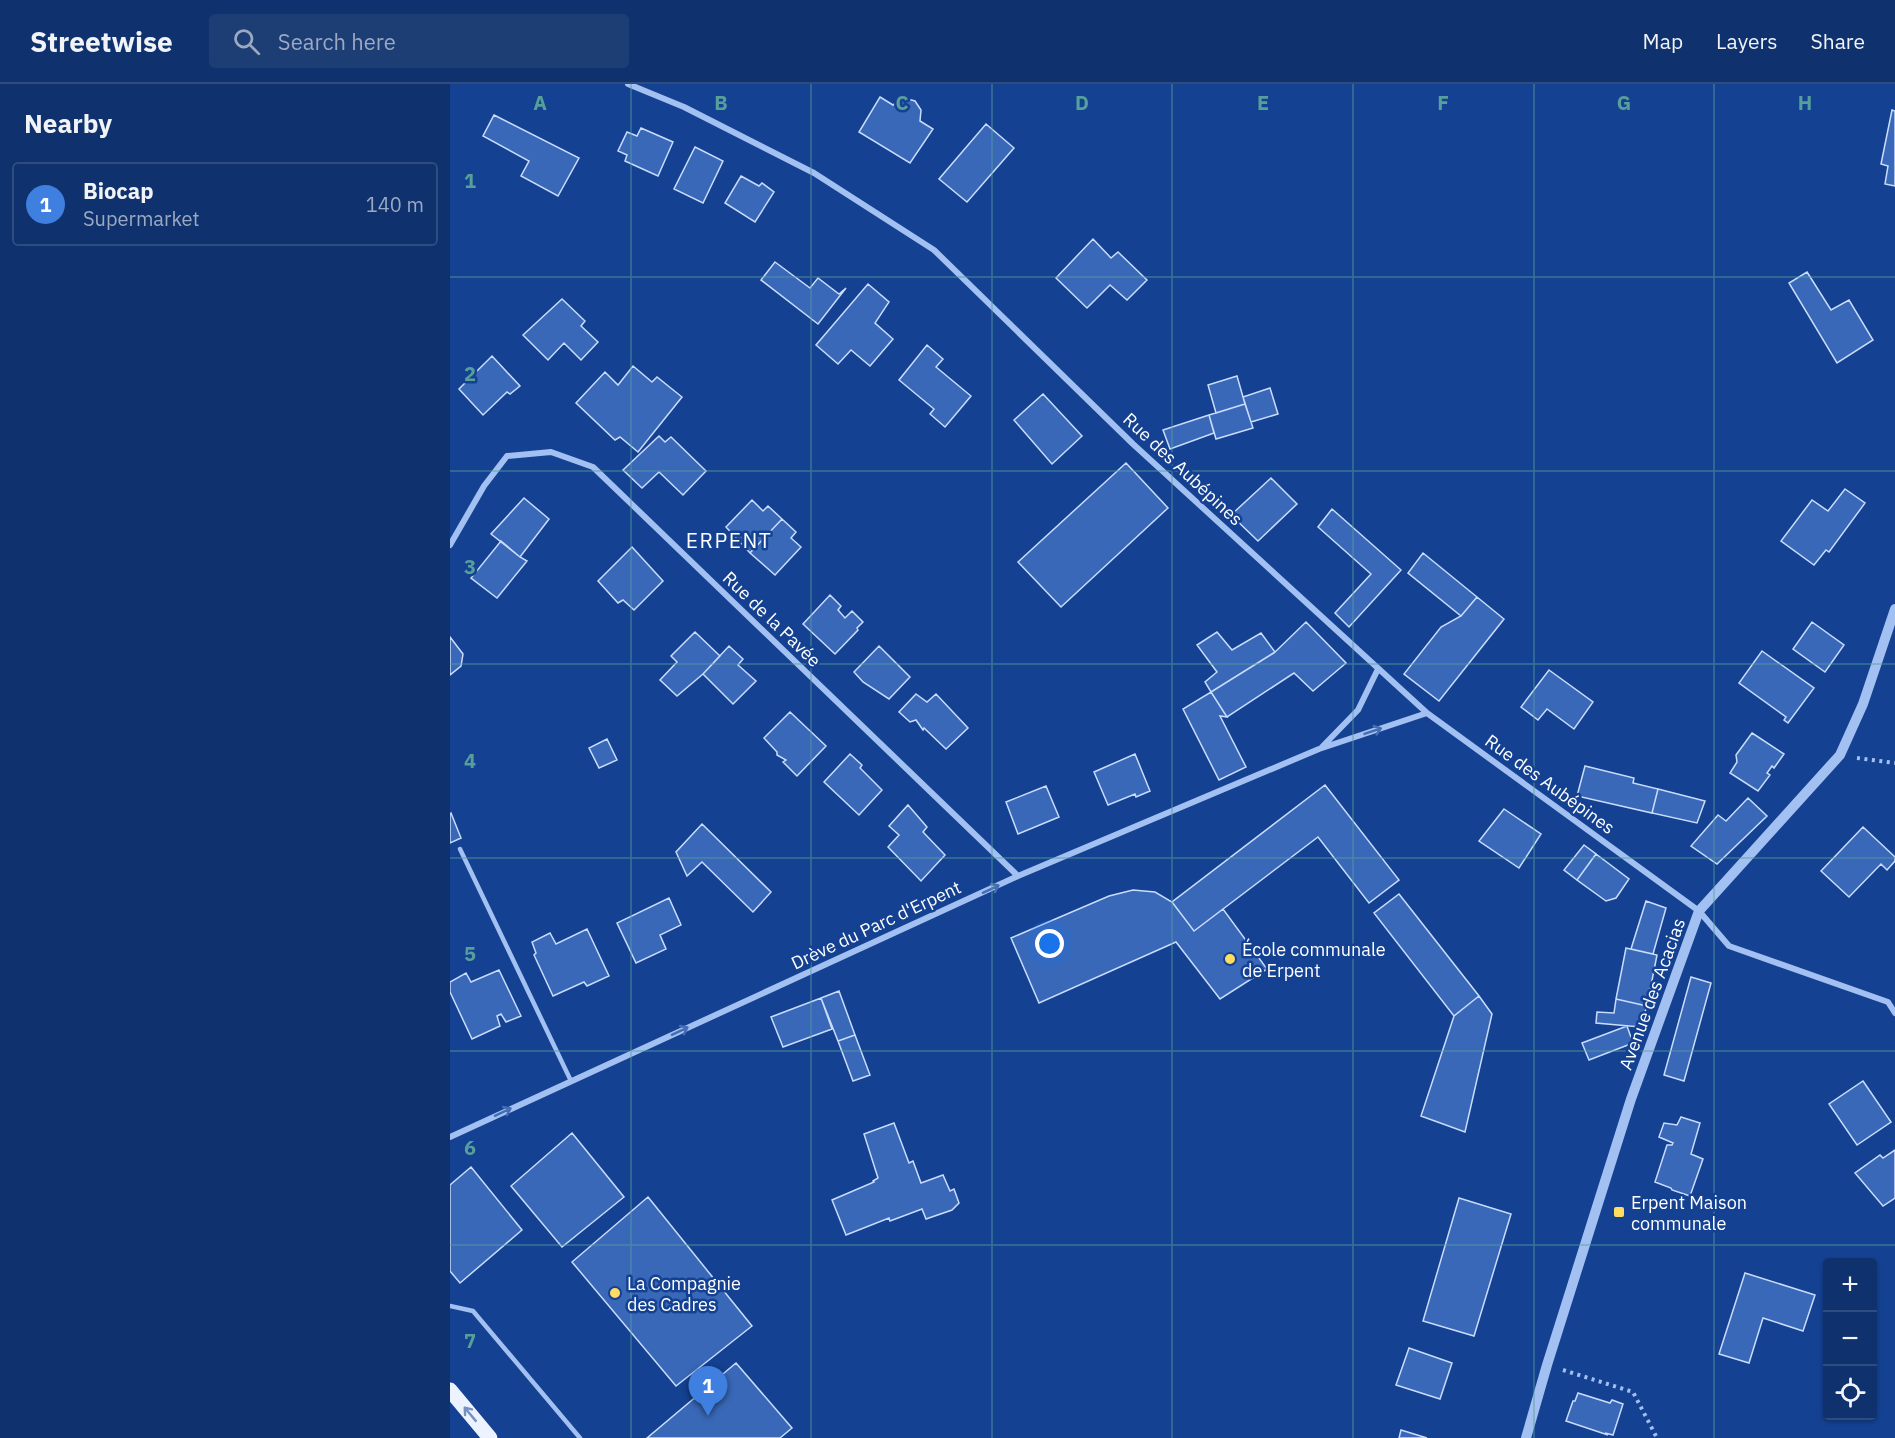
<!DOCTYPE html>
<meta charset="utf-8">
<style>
body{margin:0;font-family:"IBM Plex Sans",sans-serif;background:#1d3d75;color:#f1f3f6}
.controls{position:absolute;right:18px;bottom:18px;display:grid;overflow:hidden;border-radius:6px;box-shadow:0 2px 4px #0004}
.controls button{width:54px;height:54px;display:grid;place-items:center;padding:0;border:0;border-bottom:2px solid #2f4c80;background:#0f316d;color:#f1f3f6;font:30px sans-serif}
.you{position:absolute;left:600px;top:860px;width:21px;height:21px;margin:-15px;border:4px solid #fff;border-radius:50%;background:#1a73e8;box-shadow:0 0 0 9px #1a73e833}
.badge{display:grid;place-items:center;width:39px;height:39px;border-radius:50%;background:#bca0f2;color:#fff;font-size:20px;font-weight:700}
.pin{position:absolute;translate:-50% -50px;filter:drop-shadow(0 2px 3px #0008)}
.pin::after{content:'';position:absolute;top:32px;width:21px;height:18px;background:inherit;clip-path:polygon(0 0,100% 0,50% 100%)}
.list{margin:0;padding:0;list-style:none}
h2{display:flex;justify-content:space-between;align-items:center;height:78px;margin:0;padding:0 24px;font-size:26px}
h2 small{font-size:20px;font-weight:400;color:#9ba9c2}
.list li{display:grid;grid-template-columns:39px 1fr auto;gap:18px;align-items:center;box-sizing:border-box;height:84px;margin:0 12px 12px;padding:0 12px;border:2px solid #2f4c80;border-radius:6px}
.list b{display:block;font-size:22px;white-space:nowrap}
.list p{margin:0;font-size:20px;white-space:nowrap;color:#9ba9c2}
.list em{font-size:20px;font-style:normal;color:#9ba9c2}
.icon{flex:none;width:33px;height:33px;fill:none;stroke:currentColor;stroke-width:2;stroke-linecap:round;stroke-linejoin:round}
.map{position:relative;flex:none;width:1445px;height:1354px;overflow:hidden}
header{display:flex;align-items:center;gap:36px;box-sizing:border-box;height:84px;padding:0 30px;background:#0f316d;border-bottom:2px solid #2f4c80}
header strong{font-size:28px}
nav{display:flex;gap:33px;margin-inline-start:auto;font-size:21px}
.search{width:420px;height:54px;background:#1d3d75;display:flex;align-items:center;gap:15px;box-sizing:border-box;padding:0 21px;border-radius:6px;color:#9ba9c2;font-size:22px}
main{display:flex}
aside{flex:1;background:#0f316d}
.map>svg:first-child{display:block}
.building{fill:#3968b8;stroke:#c9dcfc;stroke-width:1.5}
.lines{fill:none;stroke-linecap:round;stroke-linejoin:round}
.path{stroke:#a2c0f1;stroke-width:4;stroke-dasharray:3 4.5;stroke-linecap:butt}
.service{stroke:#a2c0f1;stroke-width:4.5}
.minor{stroke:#a2c0f1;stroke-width:6}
.tertiary{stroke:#a2c0f1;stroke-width:10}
.primary{stroke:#ecf2ff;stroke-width:15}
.oneway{stroke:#466db3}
.oneway2{stroke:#7591c2}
.grid{fill:none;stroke:#579f9a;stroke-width:1.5;stroke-opacity:0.55}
.poi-dot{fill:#ffdd62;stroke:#144191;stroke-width:2}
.labels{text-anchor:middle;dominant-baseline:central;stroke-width:5;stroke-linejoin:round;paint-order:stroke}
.street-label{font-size:18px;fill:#fff;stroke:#144191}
.poi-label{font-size:18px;fill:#fff;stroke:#144191;text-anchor:start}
.quarter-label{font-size:21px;letter-spacing:1.5px;fill:#fff;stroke:#144191}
.grid-label{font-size:20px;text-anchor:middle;font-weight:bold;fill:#579f9a;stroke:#144191;stroke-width:5;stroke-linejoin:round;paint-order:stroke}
</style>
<header>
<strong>Streetwise</strong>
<div class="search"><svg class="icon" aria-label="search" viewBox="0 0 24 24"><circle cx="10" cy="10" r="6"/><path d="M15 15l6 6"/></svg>Search here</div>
<nav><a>Map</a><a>Layers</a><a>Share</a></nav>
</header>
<main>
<aside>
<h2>Nearby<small></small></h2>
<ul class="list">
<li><span class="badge" style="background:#3f7fe0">1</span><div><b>Biocap</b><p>Supermarket</p></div><em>140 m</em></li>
</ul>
</aside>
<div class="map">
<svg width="1445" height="1354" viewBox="0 0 1445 1354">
<rect width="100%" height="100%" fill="#144191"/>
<path class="building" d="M 430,13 L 443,21 L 454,14 L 465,17 L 471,26 L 470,37 L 483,45 L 460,79 L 409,48 Z
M 1442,26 L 1445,27 L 1445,102 L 1435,100 L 1438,82 L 1431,80 Z
M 44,31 L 129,74 L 108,112 L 71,92 L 79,77 L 33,52 Z
M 536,40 L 564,64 L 517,118 L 489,95 Z
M 191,44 L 223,58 L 208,92 L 175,77 L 177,71 L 168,67 L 177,48 L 187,52 Z
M 245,63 L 273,77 L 253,119 L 224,105 Z
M 291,92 L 309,102 L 312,99 L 324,108 L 305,138 L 275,119 Z
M 643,155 L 661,174 L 668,168 L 697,196 L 677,216 L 660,201 L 637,224 L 606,194 Z
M 325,178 L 360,204 L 368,194 L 389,210 L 396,204 L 368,240 L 311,196 Z
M 1357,188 L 1381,226 L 1399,216 L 1423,256 L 1387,279 L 1339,199 Z
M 418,200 L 439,218 L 425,239 L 443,255 L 420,282 L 401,266 L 388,280 L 366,261 Z
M 112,215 L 135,237 L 131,242 L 148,258 L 131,276 L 114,259 L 98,276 L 73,251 Z
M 477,261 L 493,275 L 486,283 L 521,312 L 495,343 L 480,330 L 484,325 L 449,296 Z
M 42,272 L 70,302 L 60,310 L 57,308 L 33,331 L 9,305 Z
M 183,282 L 202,298 L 207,293 L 232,313 L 188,368 L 170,353 L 165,356 L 126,319 L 155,288 L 168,301 Z
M 787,292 L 795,320 L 766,329 L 758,301 Z
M 820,304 L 828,330 L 801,338 L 793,313 Z
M 593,310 L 632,352 L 602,380 L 564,336 Z
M 795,320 L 803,344 L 766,355 L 759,331 Z
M 759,331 L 764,349 L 720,365 L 713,346 Z
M 209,352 L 215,358 L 221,353 L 256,387 L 233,411 L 209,388 L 192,404 L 173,386 Z
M 676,379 L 718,424 L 611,523 L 568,478 Z
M 821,394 L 847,420 L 808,457 L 781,431 Z
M 1395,405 L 1415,419 L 1379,468 L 1376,466 L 1364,481 L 1331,457 L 1362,416 L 1378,427 Z
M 74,414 L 99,435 L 70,473 L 41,450 Z
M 302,416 L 313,427 L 318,422 L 332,435 L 300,469 L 276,443 Z
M 882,425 L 951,486 L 899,543 L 885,529 L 921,490 L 868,443 Z
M 332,435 L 346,448 L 341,454 L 351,463 L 325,491 L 300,469 Z
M 51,457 L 70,473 L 77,477 L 47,514 L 21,494 Z
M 182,463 L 213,497 L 184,526 L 173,516 L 168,519 L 148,497 Z
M 973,469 L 1027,513 L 1011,532 L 958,489 Z
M 380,511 L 391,522 L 388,526 L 395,534 L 402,527 L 413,538 L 407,544 L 408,546 L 385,570 L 353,540 Z
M 1027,513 L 1054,535 L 989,617 L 954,590 L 991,543 L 1011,532 Z
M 856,538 L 896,579 L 863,607 L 844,589 L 777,633 L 761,608 L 824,569 Z
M 1362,538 L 1394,561 L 1375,588 L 1343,565 Z
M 245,548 L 270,572 L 253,590 L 227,612 L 210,596 L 227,578 L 221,572 Z
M 767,548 L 782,566 L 811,549 L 825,568 L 761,608 L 755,598 L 767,588 L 747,561 Z
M 0,553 L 13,570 L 11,582 L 0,591 Z
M 279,562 L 293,575 L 288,581 L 306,597 L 283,620 L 253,590 Z
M 429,562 L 460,593 L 439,615 L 413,598 L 404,588 Z
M 1312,567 L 1364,604 L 1338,639 L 1334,636 L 1336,633 L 1289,599 Z
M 1099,586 L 1143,618 L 1124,645 L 1097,625 L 1088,636 L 1071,623 Z
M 761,608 L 777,633 L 770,632 L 796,683 L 769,696 L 733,625 Z
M 466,610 L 477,618 L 486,610 L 518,644 L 496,665 L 474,644 L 473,646 L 466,636 L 460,638 L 449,628 Z
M 340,628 L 376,662 L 347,692 L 333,678 L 336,676 L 327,671 L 327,668 L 314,654 Z
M 1302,649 L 1334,670 L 1324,684 L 1322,682 L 1317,689 L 1320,691 L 1308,707 L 1280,689 L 1287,678 L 1286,671 Z
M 157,655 L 167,676 L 149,684 L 139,664 Z
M 400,670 L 412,681 L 410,684 L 432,706 L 409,731 L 374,698 Z
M 685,670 L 700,707 L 686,713 L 685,710 L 658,721 L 644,688 Z
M 1135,682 L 1184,694 L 1183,699 L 1208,705 L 1202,729 L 1127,712 Z
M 875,701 L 949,796 L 919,819 L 868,753 L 744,847 L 722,818 Z
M 596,702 L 609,733 L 568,750 L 556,718 Z
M 1208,705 L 1255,717 L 1247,739 L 1202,729 Z
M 1298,714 L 1317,732 L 1267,780 L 1241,762 L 1268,731 L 1276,737 Z
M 458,721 L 477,743 L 473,748 L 495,771 L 471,797 L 438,763 L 449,751 L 439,742 Z
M 1054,725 L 1091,750 L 1069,784 L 1029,757 Z
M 1,729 L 11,754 L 0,759 L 0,730 Z
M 252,740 L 321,808 L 303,828 L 252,778 L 237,792 L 226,768 Z
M 1413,743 L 1445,773 L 1445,777 L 1437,786 L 1431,780 L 1399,813 L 1371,787 Z
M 1134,761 L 1146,770 L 1127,796 L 1114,786 Z
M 1146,770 L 1179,795 L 1166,814 L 1156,817 L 1127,796 Z
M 683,806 L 705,808 L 722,818 L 744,847 L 773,825 L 817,885 L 770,915 L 726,858 L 589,919 L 561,854 L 659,812 Z
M 949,810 L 1029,912 L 1004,932 L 924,829 Z
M 219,814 L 231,841 L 210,851 L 216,865 L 186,879 L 167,839 Z
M 1196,817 L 1216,824 L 1203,870 L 1181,865 Z
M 137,845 L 159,892 L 137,902 L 134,898 L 103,912 L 84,871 L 86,869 L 82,858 L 100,849 L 106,860 Z
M 1176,864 L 1207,871 L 1197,922 L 1166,915 Z
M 49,886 L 71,932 L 56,938 L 51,930 L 47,932 L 50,942 L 22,955 L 0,908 L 0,898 L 16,889 L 21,898 Z
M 1241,893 L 1261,899 L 1234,997 L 1214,991 Z
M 389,907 L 405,951 L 388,957 L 371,914 Z
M 1029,912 L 1042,930 L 1015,1048 L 971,1032 L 1004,932 Z
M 371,914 L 382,945 L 333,963 L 321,933 Z
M 1166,915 L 1197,922 L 1190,943 L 1146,939 L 1147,928 L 1164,929 Z
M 1177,942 L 1183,959 L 1139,976 L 1132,959 Z
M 405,951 L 420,991 L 403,997 L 388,957 Z
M 1413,997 L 1441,1038 L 1407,1061 L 1379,1020 Z
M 1231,1033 L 1250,1039 L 1241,1070 L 1253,1075 L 1240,1112 L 1222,1106 L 1221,1104 L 1205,1098 L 1217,1061 L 1222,1061 L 1223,1059 L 1209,1053 L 1214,1039 L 1227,1041 Z
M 444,1039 L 459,1079 L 463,1077 L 471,1099 L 493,1091 L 500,1107 L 504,1105 L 509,1119 L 502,1126 L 476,1135 L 472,1125 L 440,1137 L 439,1134 L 396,1151 L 382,1116 L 424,1098 L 423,1097 L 428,1094 L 414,1050 Z
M 122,1049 L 174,1113 L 112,1163 L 61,1102 Z
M 1445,1066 L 1445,1114 L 1433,1122 L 1405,1089 L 1430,1071 L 1433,1074 Z
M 21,1083 L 72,1146 L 10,1199 L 0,1187 L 0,1101 Z
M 198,1113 L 302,1242 L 226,1302 L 122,1178 Z
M 1009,1114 L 1061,1130 L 1024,1252 L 973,1237 Z
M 1295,1189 L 1365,1211 L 1353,1247 L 1313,1234 L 1299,1279 L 1269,1270 Z
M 959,1264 L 1002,1279 L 990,1315 L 946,1301 Z
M 286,1279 L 342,1344 L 330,1354 L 197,1354 Z
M 1128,1309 L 1160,1319 L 1162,1316 L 1173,1320 L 1163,1351 L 1155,1349 L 1158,1351 L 1116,1337 L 1123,1317 L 1125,1317 Z
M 951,1346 L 977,1354 L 949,1354 Z"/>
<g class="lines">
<path class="path" d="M 1407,674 L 1445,679
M 1113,1286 L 1183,1308 L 1207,1354"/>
<path class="service" d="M 10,765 L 121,997
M 0,1222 L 23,1227 L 130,1354"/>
<path class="minor" d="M 178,0 L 234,23 L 364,89 L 484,166 L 683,360 L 977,629 L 1249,827 L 1279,862 L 1438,918 L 1445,929
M 0,461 L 34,402 L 57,372 L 101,368 L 143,383 L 568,792
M 872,663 L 908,626 L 928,585
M 0,1053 L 568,792 L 869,665 L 977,629"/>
<path class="tertiary" d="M 1076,1354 L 1097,1281 L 1181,1015 L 1249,827 L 1390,671 L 1413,620 L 1445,525"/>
<path class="primary" d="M 0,1306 L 40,1354"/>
</g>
<defs><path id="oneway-shaft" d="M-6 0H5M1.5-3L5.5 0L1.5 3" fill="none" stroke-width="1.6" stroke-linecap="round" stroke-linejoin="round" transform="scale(1.5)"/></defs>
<g class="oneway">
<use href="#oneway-shaft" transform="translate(923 647) rotate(-19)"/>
<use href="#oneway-shaft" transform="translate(541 805) rotate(-25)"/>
<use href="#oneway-shaft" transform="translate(230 947) rotate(-25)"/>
<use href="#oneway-shaft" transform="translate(53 1028) rotate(-25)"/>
</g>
<use class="oneway2" href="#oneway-shaft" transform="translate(20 1330) rotate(-130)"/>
<path class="grid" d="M 181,0 L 181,1354M 361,0 L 361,1354M 542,0 L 542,1354M 722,0 L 722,1354M 903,0 L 903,1354M 1084,0 L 1084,1354M 1264,0 L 1264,1354M 0,193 L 1445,193M 0,387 L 1445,387M 0,580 L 1445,580M 0,774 L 1445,774M 0,967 L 1445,967M 0,1161 L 1445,1161"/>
<g class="poi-dot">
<circle cx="780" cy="875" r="6"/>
<rect x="1163" y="1122" width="12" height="12" rx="3"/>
<circle cx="165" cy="1209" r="6"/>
</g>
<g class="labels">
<g class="street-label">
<text transform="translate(733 385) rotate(43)">Rue des Aubépines</text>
<text transform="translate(322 535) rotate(44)">Rue de la Pavée</text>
<text transform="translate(1100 700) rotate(36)">Rue des Aubépines</text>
<text transform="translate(426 841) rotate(-25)">Drève du Parc d'Erpent</text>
<text transform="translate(1202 910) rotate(-70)">Avenue des Acacias</text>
</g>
<g class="poi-label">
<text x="792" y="865">École communale<tspan x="792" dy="21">de Erpent</tspan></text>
<text x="1181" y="1118">Erpent Maison<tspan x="1181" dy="21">communale</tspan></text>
<text x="177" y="1199">La Compagnie<tspan x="177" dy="21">des Cadres</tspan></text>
</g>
<g class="quarter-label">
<text x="279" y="456">ERPENT</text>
</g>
</g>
<g class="grid-label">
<text x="90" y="26">A</text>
<text x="271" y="26">B</text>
<text x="452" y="26">C</text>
<text x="632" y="26">D</text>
<text x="813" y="26">E</text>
<text x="993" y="26">F</text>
<text x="1174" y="26">G</text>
<text x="1355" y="26">H</text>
<text x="20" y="104">1</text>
<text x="20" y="297">2</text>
<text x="20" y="490">3</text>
<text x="20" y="684">4</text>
<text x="20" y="877">5</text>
<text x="20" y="1071">6</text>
<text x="20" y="1264">7</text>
</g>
</svg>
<div class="controls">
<button>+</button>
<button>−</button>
<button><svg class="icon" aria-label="locate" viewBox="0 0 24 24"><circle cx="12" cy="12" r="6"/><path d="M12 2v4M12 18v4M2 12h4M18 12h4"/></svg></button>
</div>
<div class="you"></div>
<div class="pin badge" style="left:258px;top:1332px;background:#3f7fe0">1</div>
</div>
</main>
